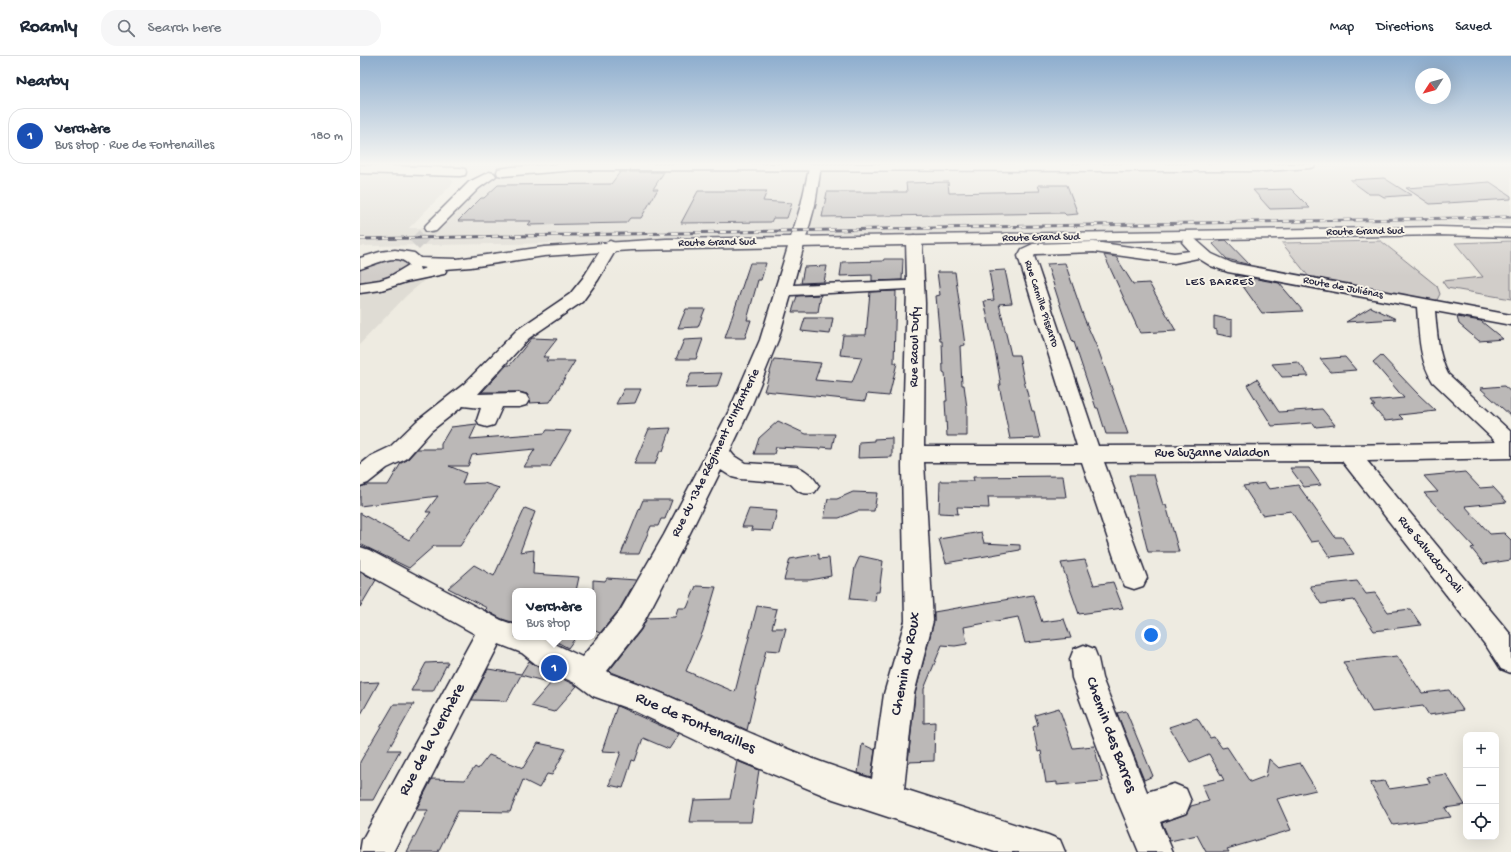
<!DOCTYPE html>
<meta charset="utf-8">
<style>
body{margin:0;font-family:"Gochi Hand",sans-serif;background:#f6f6f7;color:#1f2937}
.controls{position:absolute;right:12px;bottom:12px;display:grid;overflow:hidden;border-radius:8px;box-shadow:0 4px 16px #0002}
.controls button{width:36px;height:36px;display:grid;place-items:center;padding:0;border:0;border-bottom:1px solid #e0e1e3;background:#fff;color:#1f2937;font:20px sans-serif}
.compass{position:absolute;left:1055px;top:12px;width:36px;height:36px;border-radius:50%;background:#fff;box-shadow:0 4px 16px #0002;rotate:234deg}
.you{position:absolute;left:791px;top:579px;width:14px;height:14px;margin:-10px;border:3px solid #fff;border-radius:50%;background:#1a73e8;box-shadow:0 0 0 6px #1a73e833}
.badge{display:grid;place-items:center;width:26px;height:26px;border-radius:50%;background:#d1495b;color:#fff;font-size:13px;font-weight:700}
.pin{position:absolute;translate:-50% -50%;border:2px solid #fff;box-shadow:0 1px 4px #0006}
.popup{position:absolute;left:152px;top:532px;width:84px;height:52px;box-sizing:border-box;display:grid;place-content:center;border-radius:8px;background:#fff;filter:drop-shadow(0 1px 3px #0005);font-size:13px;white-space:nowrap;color:#747a83}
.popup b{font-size:15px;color:#1f2937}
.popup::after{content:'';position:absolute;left:50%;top:100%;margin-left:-8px;border:8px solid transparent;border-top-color:#fff}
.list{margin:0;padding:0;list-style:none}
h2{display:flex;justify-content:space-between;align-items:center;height:52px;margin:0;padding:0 16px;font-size:17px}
h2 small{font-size:13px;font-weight:400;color:#747a83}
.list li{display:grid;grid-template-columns:26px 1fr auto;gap:12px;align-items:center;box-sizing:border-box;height:56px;margin:0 8px 8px;padding:0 8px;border:1px solid #e0e1e3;border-radius:16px}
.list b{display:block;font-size:15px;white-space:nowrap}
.list p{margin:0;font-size:13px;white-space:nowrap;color:#747a83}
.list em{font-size:13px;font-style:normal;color:#747a83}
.icon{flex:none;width:22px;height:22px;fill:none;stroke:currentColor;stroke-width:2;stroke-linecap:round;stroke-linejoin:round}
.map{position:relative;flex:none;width:1151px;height:796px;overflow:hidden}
header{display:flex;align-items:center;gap:24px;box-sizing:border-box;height:56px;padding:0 20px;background:#fff;border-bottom:1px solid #e0e1e3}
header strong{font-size:19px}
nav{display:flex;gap:22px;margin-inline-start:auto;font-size:14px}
.search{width:280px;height:36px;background:#f6f6f7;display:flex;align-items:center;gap:10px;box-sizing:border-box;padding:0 14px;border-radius:16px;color:#747a83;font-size:15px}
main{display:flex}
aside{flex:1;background:#fff}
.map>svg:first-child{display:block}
.built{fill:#dfdcd4}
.green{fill:#d1cdc9;stroke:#7a7882}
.building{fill:#bbb8b7;stroke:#22223b}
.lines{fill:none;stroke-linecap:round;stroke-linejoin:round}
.major-tunnel{stroke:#c5c3c0;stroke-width:14;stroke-dasharray:14 7;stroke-linecap:butt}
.minor-casing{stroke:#22223b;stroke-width:3}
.major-casing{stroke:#22223b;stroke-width:3}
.minor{fill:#f7f3e8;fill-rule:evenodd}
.major{fill:#f7f3e8;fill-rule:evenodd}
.rail-casing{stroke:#22223b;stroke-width:3}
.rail{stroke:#f7f3e8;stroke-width:2;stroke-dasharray:6;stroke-linecap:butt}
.labels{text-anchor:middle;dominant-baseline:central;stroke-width:4;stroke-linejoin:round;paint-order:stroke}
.far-street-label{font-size:11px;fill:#22223b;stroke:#f7f3e8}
.far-neighbourhood-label{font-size:12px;letter-spacing:1px;fill:#22223b;stroke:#f7f3e8}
.street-label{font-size:13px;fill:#22223b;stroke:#f7f3e8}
.near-street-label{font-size:16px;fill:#22223b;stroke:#f7f3e8}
</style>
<header>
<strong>Roamly</strong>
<div class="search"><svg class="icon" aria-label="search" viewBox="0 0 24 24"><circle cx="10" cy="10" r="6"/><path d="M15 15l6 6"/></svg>Search here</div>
<nav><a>Map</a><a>Directions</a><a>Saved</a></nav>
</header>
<main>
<aside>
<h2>Nearby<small></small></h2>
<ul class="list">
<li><span class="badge" style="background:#1a4fb4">1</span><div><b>Verchère</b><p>Bus stop · Rue de Fontenailles</p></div><em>180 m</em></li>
</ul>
</aside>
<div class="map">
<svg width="1151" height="796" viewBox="0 0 1151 796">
<rect width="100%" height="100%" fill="#eeebe1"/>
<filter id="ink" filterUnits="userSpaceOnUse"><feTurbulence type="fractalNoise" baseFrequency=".025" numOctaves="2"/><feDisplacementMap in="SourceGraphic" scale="8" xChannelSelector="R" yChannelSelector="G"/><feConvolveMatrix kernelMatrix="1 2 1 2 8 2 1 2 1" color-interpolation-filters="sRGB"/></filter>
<g filter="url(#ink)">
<path class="built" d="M 1021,108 L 1151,108 L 1151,168 L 1005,169 L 879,174 L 458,182 L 446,181 L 432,181 L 419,184 L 0,190 L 0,117 L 87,119 L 94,126 L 49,172 L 82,172 L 127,125 L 147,119 L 165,116 L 918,115 L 970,114 Z
M 66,223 L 46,240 L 0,288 L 0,230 Z"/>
<path class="green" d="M 1021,185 L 1077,230 L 1080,238 L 1076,246 L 949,221 L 922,187 Z
M 1151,185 L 1151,243 L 1087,232 L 1082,225 L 1123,221 L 1095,187 Z
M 32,203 L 41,204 L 46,207 L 46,211 L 32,221 L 5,227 L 0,227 L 0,213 L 14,206 Z"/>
<path class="building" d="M 260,116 L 304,116 L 293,133 L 298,133 L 281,162 L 270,162 L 266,167 L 168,169 L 171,165 L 98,165 L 121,142 L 124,142 L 138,129 L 251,128 Z
M 1024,122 L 1051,139 L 1024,141 L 1019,138 L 1009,138 L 990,124 Z
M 588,126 L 589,137 L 680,135 L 678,129 L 707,129 L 718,158 L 706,159 L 704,157 L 462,161 L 467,136 L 547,136 L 546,127 Z
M 1130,126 L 1151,140 L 1151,143 L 1070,148 L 1046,132 Z
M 931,133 L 950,152 L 910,153 L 893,134 Z
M 338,135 L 407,135 L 403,145 L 432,147 L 427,162 L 413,162 L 411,166 L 321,167 Z
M 866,184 L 890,209 L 867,203 L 853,188 L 857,185 Z
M 744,199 L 756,201 L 773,228 L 789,227 L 816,275 L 780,277 Z
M 524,203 L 543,203 L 542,224 L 512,225 L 512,219 L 480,220 L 482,206 L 523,205 Z
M 390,207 L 406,207 L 401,224 L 398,224 L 387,264 L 391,264 L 385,282 L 365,282 Z
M 705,207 L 724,262 L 739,296 L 768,378 L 746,378 L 738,352 L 736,352 L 714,286 L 713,287 L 702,255 L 687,208 Z
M 467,210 L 464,226 L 441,227 L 444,211 Z
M 645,214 L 652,247 L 639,248 L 651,299 L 659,299 L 664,325 L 672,355 L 674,355 L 680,382 L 650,383 L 639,329 L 641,329 L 636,300 L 624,245 L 634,244 L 629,215 Z
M 577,216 L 595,216 L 605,289 L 600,290 L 602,329 L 604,329 L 607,352 L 607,380 L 587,380 L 585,345 L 587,345 L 585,317 L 583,316 L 582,285 L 580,285 L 576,240 L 580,239 Z
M 875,219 L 919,227 L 943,255 L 902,257 Z
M 536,235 L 534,307 L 537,307 L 529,340 L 507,338 L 505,345 L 404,335 L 414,303 L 461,307 L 455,324 L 492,327 L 502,301 L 480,299 L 483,279 L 506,279 L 510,236 Z
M 461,239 L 458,256 L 432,256 L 437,240 Z
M 1011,251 L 1036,263 L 986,266 Z
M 326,253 L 345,253 L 338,271 L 318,272 Z
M 854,260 L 872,264 L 872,281 L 857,278 L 857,274 L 854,273 Z
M 1097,261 L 1121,265 L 1143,283 L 1119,285 L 1099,268 Z
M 445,262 L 473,262 L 470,278 L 441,275 Z
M 172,282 L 197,283 L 183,301 L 188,301 L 186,305 L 215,305 L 190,346 L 169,347 L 170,343 L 167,338 L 159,336 L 122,336 L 147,309 L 150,309 Z
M 343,283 L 336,303 L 316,303 L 324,284 Z
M 1021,299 L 1057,337 L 1076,355 L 1039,359 L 1043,363 L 1025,365 L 1012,350 L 1015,350 L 1011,345 L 1044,342 L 1013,306 Z
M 985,301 L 996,314 L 971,316 L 960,303 Z
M 938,306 L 949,320 L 922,321 L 912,308 Z
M 362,317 L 357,331 L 325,332 L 331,318 Z
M 897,323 L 919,356 L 962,353 L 975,369 L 956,371 L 953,367 L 912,370 L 887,329 Z
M 1144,330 L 1151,336 L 1151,360 L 1120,332 Z
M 264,333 L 281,333 L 275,347 L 256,348 Z
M 418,365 L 446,378 L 475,378 L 472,392 L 461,391 L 461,393 L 416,391 L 414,398 L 394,398 L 399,382 Z
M 117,368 L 110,383 L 185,377 L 187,374 L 211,375 L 190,411 L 164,411 L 175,393 L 112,399 L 108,410 L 89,410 L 106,417 L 102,428 L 124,427 L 139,432 L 100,490 L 74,490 L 49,512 L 0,488 L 0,457 L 49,484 L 71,456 L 66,456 L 78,440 L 0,450 L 0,431 L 7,429 L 28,429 L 41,407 L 47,404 L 57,393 L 81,393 L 81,388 L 91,371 Z
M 311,372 L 303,395 L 300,395 L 295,408 L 274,408 L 289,373 Z
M 532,382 L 532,401 L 498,402 L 499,386 L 514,385 L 514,383 Z
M 930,412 L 949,412 L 961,429 L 944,431 Z
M 1105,416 L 1120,432 L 1133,431 L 1147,446 L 1105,450 L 1130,478 L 1144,477 L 1151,484 L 1151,504 L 1124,508 L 1111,492 L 1114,491 L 1064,437 L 1078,436 L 1064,420 Z
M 769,419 L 794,419 L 803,449 L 806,449 L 819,496 L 788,496 Z
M 703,420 L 706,441 L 628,441 L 629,452 L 597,451 L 598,458 L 579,457 L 580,425 L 614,425 L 613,421 Z
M 905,427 L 909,433 L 938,429 L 975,481 L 982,481 L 994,498 L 970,501 L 959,485 L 951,486 L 931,455 L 902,459 L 883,430 Z
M 493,436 L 517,437 L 514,455 L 497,455 L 479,462 L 464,462 L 468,443 L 477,443 Z
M 283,444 L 312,444 L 305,463 L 301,463 L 298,470 L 291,470 L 279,498 L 261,498 Z
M 165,452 L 175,456 L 160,496 L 174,494 L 173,518 L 219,521 L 216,535 L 155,535 L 155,567 L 142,563 L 125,554 L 127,552 L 88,532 L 114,509 L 134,520 Z
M 389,453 L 417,455 L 412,475 L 391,474 L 392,471 L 382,471 Z
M 621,476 L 624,487 L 660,489 L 660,494 L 586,507 L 579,483 Z
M 459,498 L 459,503 L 469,502 L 471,520 L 450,524 L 424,524 L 430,503 Z
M 500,500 L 523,505 L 519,536 L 516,536 L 515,545 L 490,543 L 495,511 Z
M 725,504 L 734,529 L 753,526 L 763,552 L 719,558 L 701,507 Z
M 0,516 L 16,524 L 0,551 Z
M 247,522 L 276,524 L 259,554 L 240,577 L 233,574 L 233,524 L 245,525 Z
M 997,525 L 1006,538 L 1015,537 L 1028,556 L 1050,553 L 1061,569 L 1014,575 L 994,544 L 961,548 L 950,530 Z
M 336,530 L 356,531 L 343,575 L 326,615 L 375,636 L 397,550 L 417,553 L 412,572 L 426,572 L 420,595 L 406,594 L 387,674 L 306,638 L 249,615 L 281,574 L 287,562 L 315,561 L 318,552 L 327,552 Z
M 673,539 L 682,566 L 704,563 L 711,582 L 665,587 L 658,561 L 604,571 L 607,588 L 595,590 L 582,589 L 564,633 L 564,667 L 575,666 L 574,705 L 548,706 L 555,638 L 574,565 L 574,556 Z
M 188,581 L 216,581 L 208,592 Z
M 1037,600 L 1062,637 L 1089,634 L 1103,654 L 1069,659 L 1063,650 L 1012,656 L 983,606 Z
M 169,605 L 176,610 L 217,630 L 194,656 L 171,650 L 191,627 L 161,619 L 147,645 L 112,644 L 128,613 L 161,618 Z
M 88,606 L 73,635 L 51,635 L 66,607 Z
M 19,626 L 0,660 L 0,627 Z
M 34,648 L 54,648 L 28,694 L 40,694 L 13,744 L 0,744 L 0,706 Z
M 257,650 L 319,678 L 309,693 L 283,682 L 275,705 L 272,704 L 263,732 L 249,729 L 261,696 L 242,695 Z
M 699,652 L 713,692 L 734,690 L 743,725 L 697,729 L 697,726 L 686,727 L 681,695 L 678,696 L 673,671 L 678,669 L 675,659 Z
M 766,655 L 793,720 L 784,724 L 757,657 Z
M 837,662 L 850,682 L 854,681 L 862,692 L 867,691 L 890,726 L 906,720 L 909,703 L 919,712 L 940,707 L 956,734 L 917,743 L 931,774 L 867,793 L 869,796 L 846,796 L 837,779 L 810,785 L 802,767 L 826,758 L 831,750 L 849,745 L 842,729 L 864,724 L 849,698 L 830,706 L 809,671 Z
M 178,687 L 206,693 L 192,719 L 187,718 L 179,732 L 163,724 L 150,756 L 98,755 L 78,796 L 47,796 L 68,754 L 56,754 L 72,723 L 105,724 L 115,711 L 118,713 L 129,699 L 163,712 Z
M 502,688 L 515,694 L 511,721 L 498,717 Z
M 377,705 L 399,714 L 391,766 L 330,766 L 334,744 L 370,743 Z
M 1086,718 L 1105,749 L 1085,752 L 1091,761 L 1033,769 L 1010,727 L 1024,725 L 1029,733 L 1070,727 L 1067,721 Z"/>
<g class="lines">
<path class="major-tunnel" d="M 54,189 L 71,172"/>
<g class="minor-casing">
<path id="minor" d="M 450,108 L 460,108 L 461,110 L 455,149 L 433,229 L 547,225 L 546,184 L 549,181 L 554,179 L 559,181 L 562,184 L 565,247 L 564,390 L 717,390 L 658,200 L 662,193 L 673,188 L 734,186 L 814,197 L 830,195 L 822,186 L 825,183 L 830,181 L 835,183 L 852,198 L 872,207 L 1151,259 L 1151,269 L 1075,255 C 1077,276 1078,299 1088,318 L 1151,376 L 1151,402 L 1007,405 L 1151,579 L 1151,617 L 1141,613 L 1127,591 L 982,405 L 744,406 L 787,522 L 783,530 L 774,533 L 765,530 L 761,522 L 722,406 L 564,406 L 573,565 L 554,638 L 544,733 L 688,779 L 700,784 L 705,796 L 635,796 L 473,743 L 376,703 L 272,654 L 233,640 L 217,628 L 177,609 L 162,597 L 139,588 L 33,796 L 0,796 L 2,784 L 115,578 L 0,514 L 0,491 L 9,494 L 141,564 L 155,569 L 155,581 L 185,581 L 197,589 L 222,601 L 260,555 L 304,479 L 370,353 L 400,284 L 415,235 L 414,234 L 416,230 L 441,149 ZM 734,196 L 814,207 L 838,202 L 851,210 L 868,216 L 1057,251 C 1059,277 1059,304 1073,326 L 1136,386 L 988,389 L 738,390 L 674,200 L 676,198 ZM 547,233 L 542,410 L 545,565 L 524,638 L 512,723 C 473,711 433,696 395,679 C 347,659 301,634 251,618 L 247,615 L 280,573 L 322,493 L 361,414 L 372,421 L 380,423 L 430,427 C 438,436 443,440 455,436 L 459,430 C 453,420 446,414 436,410 L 385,407 L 374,400 L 370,395 L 390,353 L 418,284 L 431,239 Z
M 250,185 L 255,187 L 258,190 L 238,224 L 222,246 L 169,282 L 118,338 L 159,337 L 166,339 L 169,344 L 166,349 L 159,351 L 142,351 L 134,369 L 127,371 L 120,369 L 117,364 L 121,352 L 103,350 L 71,375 L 46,403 L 27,412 L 8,427 L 0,430 L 0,409 L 11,400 L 30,391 L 57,365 L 104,328 L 157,274 L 210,238 L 223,222 L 245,187 Z
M 724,589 L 734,593 L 738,603 L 742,622 L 787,736 L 814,728 L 826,733 L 831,745 L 826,757 L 800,766 L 813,796 L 779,796 L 756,741 L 712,622 L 710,603 L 714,593 Z"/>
</g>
<g class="major-casing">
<path id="major" d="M 201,108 L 956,108 L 954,111 L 950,112 L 905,115 L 216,114 L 143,120 L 138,119 L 137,116 L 138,113 L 152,111 Z
M 0,109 L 100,112 L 105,113 L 106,116 L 105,119 L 100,120 L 0,117 Z
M 129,116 L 134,117 L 136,120 L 119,132 L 76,175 L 71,176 L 66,175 L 64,172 L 66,169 L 109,126 Z
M 1079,171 L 1151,173 L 1151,181 L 1079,179 L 271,194 L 184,200 L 111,211 L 85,213 L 86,215 L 84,218 L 46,226 L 21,234 L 0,237 L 0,227 L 20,224 L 29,221 L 49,209 C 37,195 14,209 0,213 L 0,202 L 20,196 L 35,194 L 54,197 L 60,202 L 97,203 L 184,191 L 306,183 ZM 59,211 L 66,212 L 60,214 Z"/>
</g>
<use href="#minor" class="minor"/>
<use href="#major" class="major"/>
<g class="rail-casing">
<path id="rail" d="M 0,183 L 1151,161"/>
</g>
<use href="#rail" class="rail"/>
</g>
</g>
<linearGradient id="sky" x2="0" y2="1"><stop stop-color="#8dadce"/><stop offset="0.49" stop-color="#f7f6f2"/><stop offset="1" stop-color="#f7f6f2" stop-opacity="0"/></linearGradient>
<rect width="1151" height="220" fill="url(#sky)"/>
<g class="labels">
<g class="far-street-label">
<text transform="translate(1005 176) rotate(-1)">Route Grand Sud</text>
<text transform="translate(681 182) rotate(-1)">Route Grand Sud</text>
<text transform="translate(357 187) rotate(-1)">Route Grand Sud</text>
<text transform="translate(983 232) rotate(11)">Route de Juliénas</text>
<text transform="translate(681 248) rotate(72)">Rue Camille Pissarro</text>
</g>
<g class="far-neighbourhood-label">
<text x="860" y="227">LES BARRES</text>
</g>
<g class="street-label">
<text transform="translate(555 291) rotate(-89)">Rue Raoul Dufy</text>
<text transform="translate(356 397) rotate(-64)">Rue du 134e Régiment d'Infanterie</text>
<text x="852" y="397">Rue Suzanne Valadon</text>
<text transform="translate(1070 499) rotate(51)">Rue Salvador Dali</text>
</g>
<g class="near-street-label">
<text transform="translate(547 608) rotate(-79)">Chemin du Roux</text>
<text transform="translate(335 668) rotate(24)">Rue de Fontenailles</text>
<text transform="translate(750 679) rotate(70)">Chemin des Barres</text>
<text transform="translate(73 684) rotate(-62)">Rue de la Verchère</text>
</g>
</g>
</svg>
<div class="controls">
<button>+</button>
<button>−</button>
<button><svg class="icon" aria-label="locate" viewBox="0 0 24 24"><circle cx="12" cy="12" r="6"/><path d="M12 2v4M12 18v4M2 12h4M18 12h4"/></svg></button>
</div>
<svg class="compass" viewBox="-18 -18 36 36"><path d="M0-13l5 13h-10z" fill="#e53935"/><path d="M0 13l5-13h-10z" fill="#747a83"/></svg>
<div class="you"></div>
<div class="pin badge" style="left:194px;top:612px;background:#1a4fb4">1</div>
<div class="popup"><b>Verchère</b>Bus stop</div>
</div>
</main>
